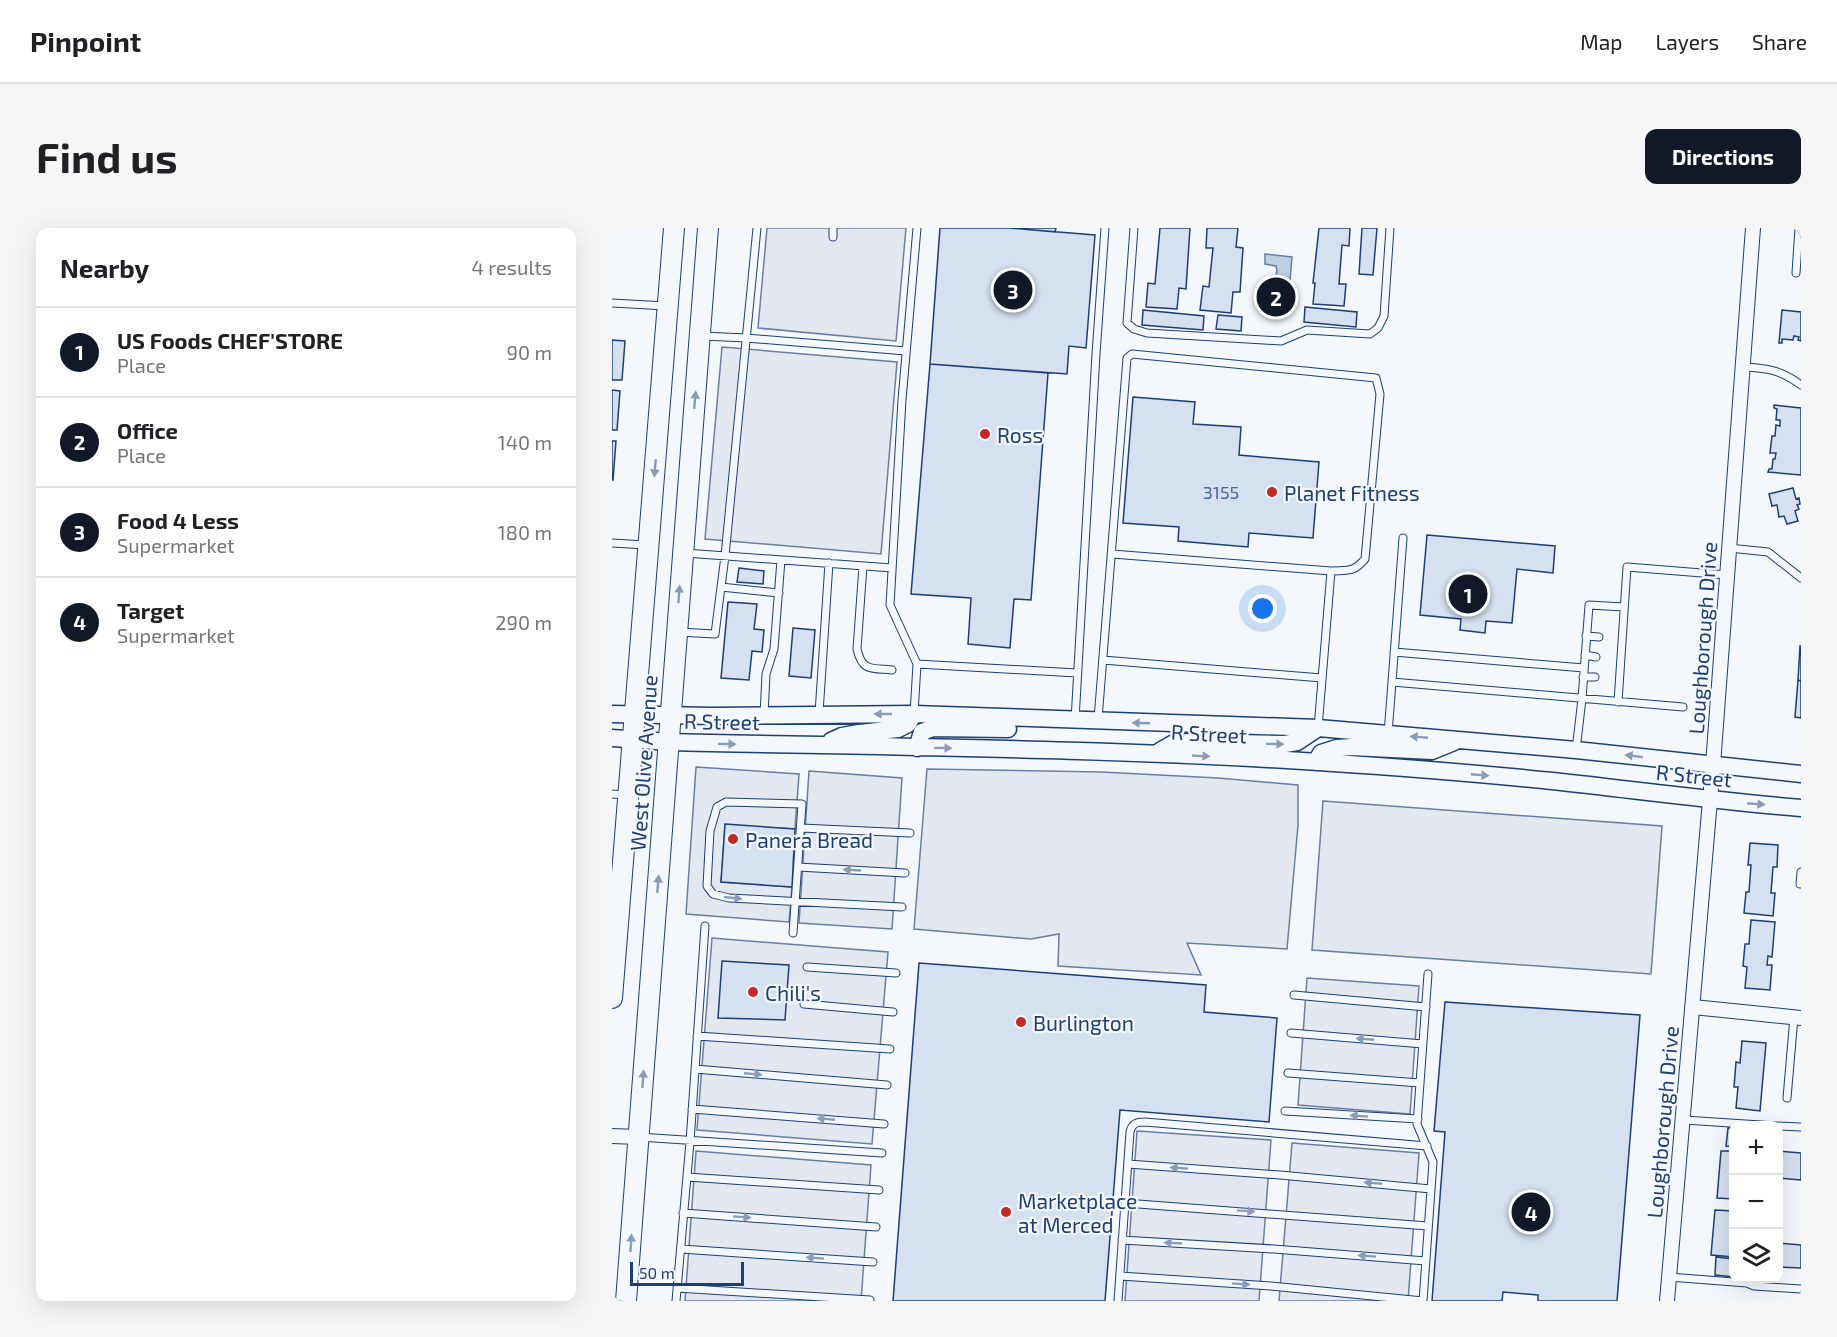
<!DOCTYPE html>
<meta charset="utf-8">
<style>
body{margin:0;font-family:"Exo 2",sans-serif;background:#f6f6f6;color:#202124}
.controls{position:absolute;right:18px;bottom:18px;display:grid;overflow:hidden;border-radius:12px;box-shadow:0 6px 24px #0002}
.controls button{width:54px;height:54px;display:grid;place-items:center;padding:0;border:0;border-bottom:2px solid #e0e0e0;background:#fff;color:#202124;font:30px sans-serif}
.scale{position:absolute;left:18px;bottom:15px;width:114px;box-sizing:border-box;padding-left:6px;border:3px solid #1d3f73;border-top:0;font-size:16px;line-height:21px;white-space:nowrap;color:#1d3f73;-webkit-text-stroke:4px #f4f7fb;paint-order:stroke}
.you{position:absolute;left:651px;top:381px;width:21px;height:21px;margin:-15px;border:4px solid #fff;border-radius:50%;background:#1a73e8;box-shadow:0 0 0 9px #1a73e833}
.badge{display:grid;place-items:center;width:39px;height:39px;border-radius:50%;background:#111827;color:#fff;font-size:20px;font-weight:700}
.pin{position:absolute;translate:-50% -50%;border:3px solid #fff;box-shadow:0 2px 6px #0006}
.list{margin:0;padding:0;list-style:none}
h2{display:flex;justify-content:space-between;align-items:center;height:78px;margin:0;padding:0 24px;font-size:26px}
h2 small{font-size:20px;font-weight:400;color:#757577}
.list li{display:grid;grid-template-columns:39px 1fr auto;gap:18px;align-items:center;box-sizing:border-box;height:90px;padding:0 24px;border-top:2px solid #e0e0e0}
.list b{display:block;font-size:22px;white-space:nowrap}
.list p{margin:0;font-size:20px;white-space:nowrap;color:#757577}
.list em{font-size:20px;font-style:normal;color:#757577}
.icon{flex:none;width:33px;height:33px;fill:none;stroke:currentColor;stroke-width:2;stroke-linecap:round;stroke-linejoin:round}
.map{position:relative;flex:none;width:1189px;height:1073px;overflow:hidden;border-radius:12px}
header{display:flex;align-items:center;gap:36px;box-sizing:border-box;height:84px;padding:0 30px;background:#fff;border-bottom:2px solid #e0e0e0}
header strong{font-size:28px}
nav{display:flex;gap:33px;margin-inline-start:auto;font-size:21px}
.intro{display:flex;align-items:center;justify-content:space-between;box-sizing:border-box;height:144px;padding:0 36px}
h1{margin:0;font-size:42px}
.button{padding:15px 27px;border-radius:12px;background:#111827;color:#fff;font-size:21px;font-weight:700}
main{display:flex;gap:36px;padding:0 36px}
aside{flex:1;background:#fff;border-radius:12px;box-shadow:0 6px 24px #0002}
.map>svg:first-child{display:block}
.parking{fill:#e3e8f0;stroke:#687fa3;stroke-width:1.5}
.water{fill:#bed0e5;stroke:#687fa3;stroke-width:1.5}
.building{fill:#d5e0f0;stroke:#1d3f73;stroke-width:1.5}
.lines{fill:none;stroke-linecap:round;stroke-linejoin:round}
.service-casing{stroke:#1d3f73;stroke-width:9}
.minor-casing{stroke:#1d3f73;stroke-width:16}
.tertiary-casing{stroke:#1d3f73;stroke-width:19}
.secondary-casing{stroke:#1d3f73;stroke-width:22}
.service{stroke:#f4f7fb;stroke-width:7}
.minor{stroke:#f4f7fb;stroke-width:14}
.tertiary{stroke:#f4f7fb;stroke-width:16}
.secondary{stroke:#f4f7fb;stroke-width:20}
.oneway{fill:#889bb7}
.poi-dot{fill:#c62828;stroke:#f4f7fb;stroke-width:2}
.labels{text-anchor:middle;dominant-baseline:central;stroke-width:4.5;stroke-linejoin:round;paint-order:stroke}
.number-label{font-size:18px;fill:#4b6792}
.poi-label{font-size:21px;fill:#1d3f73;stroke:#f4f7fb;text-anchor:start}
.street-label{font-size:21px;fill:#1d3f73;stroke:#f4f7fb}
</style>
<header>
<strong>Pinpoint</strong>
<nav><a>Map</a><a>Layers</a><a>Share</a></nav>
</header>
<div class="intro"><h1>Find us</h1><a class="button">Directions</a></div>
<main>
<aside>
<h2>Nearby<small>4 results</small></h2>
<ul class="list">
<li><span class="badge">1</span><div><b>US Foods CHEF'STORE</b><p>Place</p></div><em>90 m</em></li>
<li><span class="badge">2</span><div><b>Office</b><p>Place</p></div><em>140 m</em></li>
<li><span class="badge">3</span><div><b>Food 4 Less</b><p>Supermarket</p></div><em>180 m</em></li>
<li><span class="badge">4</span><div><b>Target</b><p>Supermarket</p></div><em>290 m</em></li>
</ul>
</aside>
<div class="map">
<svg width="1189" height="1073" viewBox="0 0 1189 1073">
<rect width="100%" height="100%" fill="#f4f7fb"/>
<path class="parking" d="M 155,0 L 294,0 L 284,113 L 146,100 Z
M 110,119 L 285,134 L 269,326 L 93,311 Z
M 84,539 L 187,546 L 183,601 L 113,597 L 109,654 L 180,659 L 177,694 L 74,686 Z
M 315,541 L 489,544 L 606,550 L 686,557 L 686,597 L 675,721 L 575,715 L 589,747 L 446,738 L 447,706 L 419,711 L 302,701 Z
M 197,543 L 290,550 L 280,701 L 187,695 Z
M 711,573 L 1050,598 L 1039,746 L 700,722 Z
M 100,710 L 276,724 L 260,916 L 85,902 Z
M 695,750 L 807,758 L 798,886 L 686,877 Z
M 525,903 L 659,912 L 647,1073 L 513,1073 Z
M 680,915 L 807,925 L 796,1073 L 667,1073 Z
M 84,923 L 259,937 L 249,1073 L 73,1073 Z"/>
<path class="water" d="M 653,26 L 680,29 L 678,53 L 663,50 L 665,43 L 664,38 L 653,36 Z"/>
<path class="building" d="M 328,0 L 397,0 L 483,7 L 474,120 L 457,118 L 455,146 L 318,136 Z
M 397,0 L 444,0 L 443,4 Z
M 548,0 L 578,0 L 574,61 L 567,60 L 565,81 L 534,79 L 536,55 L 543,56 Z
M 595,0 L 626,0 L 624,19 L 631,20 L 628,64 L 621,64 L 619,85 L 588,82 L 591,58 L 597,59 L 601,20 L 594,20 Z
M 707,0 L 738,0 L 737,18 L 730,17 L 727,56 L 734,56 L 732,78 L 701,76 L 703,55 L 701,55 Z
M 750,0 L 765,0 L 761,47 L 747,46 Z
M 651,60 L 677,62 L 676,77 L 650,75 Z
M 693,79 L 745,84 L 744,99 L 692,94 Z
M 531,82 L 592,88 L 591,102 L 530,97 Z
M 1170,82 L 1189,84 L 1189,113 L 1186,112 L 1187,109 L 1182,108 L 1181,112 L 1170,111 L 1170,115 L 1167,115 Z
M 606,87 L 630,89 L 629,103 L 604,101 Z
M 0,112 L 13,113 L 10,152 L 0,152 Z
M 318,136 L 436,145 L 419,372 L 402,371 L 398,420 L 356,416 L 359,370 L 299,366 Z
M 0,162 L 8,163 L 5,202 L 0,202 Z
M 521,169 L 583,174 L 581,196 L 629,199 L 627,227 L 707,234 L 701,310 L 637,305 L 636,319 L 566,313 L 567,299 L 511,295 Z
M 1162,177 L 1189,180 L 1189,247 L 1156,244 L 1157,241 L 1160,241 L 1161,231 L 1163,231 L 1164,225 L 1158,225 L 1160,208 L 1163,208 L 1164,197 L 1168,198 L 1168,192 L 1164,192 L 1165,181 L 1162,180 Z
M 0,213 L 4,213 L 1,252 L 0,252 Z
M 1181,260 L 1184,271 L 1187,270 L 1188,276 L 1185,277 L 1187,281 L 1183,283 L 1186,293 L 1175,296 L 1172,288 L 1167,289 L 1165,277 L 1160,278 L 1157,266 Z
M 815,307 L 943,318 L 941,345 L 905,341 L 900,395 L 874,393 L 873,405 L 848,402 L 849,391 L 808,387 Z
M 127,340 L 152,343 L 151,356 L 125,354 Z
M 116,374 L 145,376 L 142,401 L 152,402 L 150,424 L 140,423 L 137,452 L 109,450 Z
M 181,400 L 203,402 L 199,450 L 177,448 Z
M 1188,418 L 1189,418 L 1189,453 L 1186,452 Z
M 1186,452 L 1189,453 L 1189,490 L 1183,489 Z
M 113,596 L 183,601 L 180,659 L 109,654 Z
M 1138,615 L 1166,617 L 1165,639 L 1161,639 L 1159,665 L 1163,665 L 1161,688 L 1132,685 L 1134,664 L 1137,664 L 1139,637 L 1136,637 Z
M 1139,692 L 1163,694 L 1160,729 L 1156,728 L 1155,737 L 1160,737 L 1158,762 L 1133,760 L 1135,739 L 1131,738 L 1133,716 L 1137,716 Z
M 110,733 L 177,737 L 173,792 L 106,790 Z
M 307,735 L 594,757 L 592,784 L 665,790 L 657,894 L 508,882 L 493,1073 L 281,1073 Z
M 833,774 L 1028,787 L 1005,1073 L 926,1073 L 926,1067 L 891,1064 L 890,1073 L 820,1073 L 833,904 L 822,903 Z
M 1130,813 L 1154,815 L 1148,883 L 1124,880 L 1126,859 L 1122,859 L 1124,834 L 1128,835 Z
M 1116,900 L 1122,900 L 1122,919 L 1114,918 Z
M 1109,923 L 1122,923 L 1122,971 L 1105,970 Z
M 1166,923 L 1189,925 L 1189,952 L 1166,950 Z
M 1103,982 L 1122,983 L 1122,1029 L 1099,1027 Z
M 1166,1015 L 1189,1017 L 1189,1040 L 1166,1039 Z
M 1104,1029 L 1122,1031 L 1122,1049 L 1103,1047 Z"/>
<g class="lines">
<g class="service-casing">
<path id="service" d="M 522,0 L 515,95 L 522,101 L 535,105 L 669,113 L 695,102 L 758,106 L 766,100 L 772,88 L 778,0
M 221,9 L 221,0
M 1184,45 L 1187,0
M 0,75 L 54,78
M 90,108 L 134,110 L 294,123
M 1131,139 C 1155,140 1169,142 1189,157
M 0,315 L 34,317
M 1117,320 L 1156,324 L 1189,350
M 73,325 L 280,340
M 500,326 L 719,343
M 251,338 L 245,421 C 250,444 260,440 280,442
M 109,359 L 167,365
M 67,404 L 103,406 L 113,328 L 145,0
M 974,408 L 987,409
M 782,424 L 972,440
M 973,427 L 984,429
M 491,432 L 710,450
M 305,436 L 465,445
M 971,449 L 983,449
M 780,454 L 1071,479
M 1006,474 L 1015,339 L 1115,347
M 207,485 L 217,335
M 302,486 L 305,436 L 278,377 L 290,172 L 305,0
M 152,487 L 154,446 L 162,421 L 169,332
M 486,491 L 515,130 L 520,126 L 764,150 L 768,166 L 753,331 C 741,345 736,342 719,343 L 706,500
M 463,492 L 484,126 L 493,0
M 776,506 L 791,310
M 964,522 L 970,471 L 977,377 L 1012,379
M 0,566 L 14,567
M 189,600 L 298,605
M 186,639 L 293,645
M 1188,656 L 1189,644
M 181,705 C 184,662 187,619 190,576 L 114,574 L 105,579 L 98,603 L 95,658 L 101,666 L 117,670 L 290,679
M 195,739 L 284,745
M 682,767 L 814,779
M 192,776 L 281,784
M 679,805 L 811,816
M 85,808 L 278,821
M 83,841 L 275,857
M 676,845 L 808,855
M 1175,870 L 1182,789
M 80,881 L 272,896
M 673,883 L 806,891
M 1072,892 L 1164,898
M 1166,898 L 1189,899
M 27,909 L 270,925
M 516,936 L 668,947 L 819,961
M 75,949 L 267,962
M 513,975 L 816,998
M 71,985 L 264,999
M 510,1012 L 662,1021 L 814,1033
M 69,1021 L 261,1034
M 508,1048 L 659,1058 L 811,1073
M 1057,1049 L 1135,1055 L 1142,1058 L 1189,1061
M 65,1060 L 258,1072
M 64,1073 L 78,914 L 93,698
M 506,1073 L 518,904 C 520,895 525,894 533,894 L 815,918
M 811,1073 L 821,934 L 805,896 L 816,746"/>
</g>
<g class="minor-casing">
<path id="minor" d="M 1081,779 L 1189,790
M 0,908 L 26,909
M 1055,1073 L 1101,537 L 1141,0"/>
</g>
<g class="tertiary-casing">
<path id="tertiary" d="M 0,486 L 99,488 L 302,486 L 706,500 L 964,522 L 1189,546
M 0,510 L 57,514 C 274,519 490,520 707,534 C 784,539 862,545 940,553 C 1023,562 1106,573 1189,580
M 219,513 L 230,508 L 247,505 L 286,501 L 296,496 L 302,486
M 305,520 L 310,504 L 321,500 L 396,501
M 548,523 L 562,515 L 577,514 L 673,516 L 685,514 L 706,500
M 704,534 L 709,525 L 725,520 L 739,519 L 820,523 L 842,514"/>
</g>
<g class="secondary-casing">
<path id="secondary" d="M 0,770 L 62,0
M 14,1073 L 96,0"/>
</g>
<use href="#service" class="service"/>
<use href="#minor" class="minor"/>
<use href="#tertiary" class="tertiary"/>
<use href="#secondary" class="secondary"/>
</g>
<defs><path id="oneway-solid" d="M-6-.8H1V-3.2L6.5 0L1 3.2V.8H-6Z" transform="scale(1.5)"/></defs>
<g class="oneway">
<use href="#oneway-solid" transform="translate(83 172) rotate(-85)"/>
<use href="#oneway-solid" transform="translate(43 240) rotate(95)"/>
<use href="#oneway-solid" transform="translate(67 366) rotate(-86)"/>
<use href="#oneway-solid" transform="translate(271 486) rotate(180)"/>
<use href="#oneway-solid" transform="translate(529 495) rotate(-178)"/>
<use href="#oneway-solid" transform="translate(807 509) rotate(-175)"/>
<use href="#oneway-solid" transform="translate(115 516) rotate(1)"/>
<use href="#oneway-solid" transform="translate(663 516) rotate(1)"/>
<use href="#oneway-solid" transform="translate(331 520) rotate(1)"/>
<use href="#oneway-solid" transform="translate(589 528) rotate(3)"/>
<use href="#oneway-solid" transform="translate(1022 528) rotate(-173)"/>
<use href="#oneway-solid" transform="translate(868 547) rotate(5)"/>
<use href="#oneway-solid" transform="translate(1144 576) rotate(5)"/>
<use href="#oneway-solid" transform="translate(240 642) rotate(-177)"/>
<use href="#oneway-solid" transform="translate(46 656) rotate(-85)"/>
<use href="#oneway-solid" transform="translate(121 670) rotate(6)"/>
<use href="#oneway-solid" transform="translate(753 811) rotate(-175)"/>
<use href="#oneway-solid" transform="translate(141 846) rotate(5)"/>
<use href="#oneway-solid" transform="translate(31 851) rotate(-86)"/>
<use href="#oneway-solid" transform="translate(747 888) rotate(-176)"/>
<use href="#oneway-solid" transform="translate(214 891) rotate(-175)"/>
<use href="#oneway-solid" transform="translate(567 940) rotate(-176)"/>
<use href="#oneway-solid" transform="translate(761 955) rotate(-175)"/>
<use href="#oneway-solid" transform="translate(634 983) rotate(4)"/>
<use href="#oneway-solid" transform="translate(130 989) rotate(4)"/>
<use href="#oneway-solid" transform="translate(19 1015) rotate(-86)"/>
<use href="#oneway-solid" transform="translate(561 1015) rotate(-177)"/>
<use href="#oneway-solid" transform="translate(755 1028) rotate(-176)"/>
<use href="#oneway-solid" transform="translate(203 1030) rotate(-176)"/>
<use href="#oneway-solid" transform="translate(629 1056) rotate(4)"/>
</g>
<g class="poi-dot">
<circle cx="373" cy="206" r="6"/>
<circle cx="660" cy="264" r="6"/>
<circle cx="121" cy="611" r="6"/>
<circle cx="141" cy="764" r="6"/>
<circle cx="409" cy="794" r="6"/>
<circle cx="394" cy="984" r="6"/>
</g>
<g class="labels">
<g class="number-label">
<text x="609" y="264">3155</text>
</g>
<g class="poi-label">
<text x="385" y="206">Ross</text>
<text x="672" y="264">Planet Fitness</text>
<text x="133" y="611">Panera Bread</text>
<text x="153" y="764">Chili's</text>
<text x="421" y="794">Burlington</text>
<text x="406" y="972">Marketplace<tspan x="406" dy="24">at Merced</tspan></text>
</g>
<g class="street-label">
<text transform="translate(1090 410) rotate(-86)">Loughborough Drive</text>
<text transform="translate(110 493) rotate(1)">R Street</text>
<text transform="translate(597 505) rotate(3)">R Street</text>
<text transform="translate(31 535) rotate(-86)">West Olive Avenue</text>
<text transform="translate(1082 547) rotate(6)">R Street</text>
<text transform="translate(1050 894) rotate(-85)">Loughborough Drive</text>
</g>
</g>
</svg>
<div class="controls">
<button>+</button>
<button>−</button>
<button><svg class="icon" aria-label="layers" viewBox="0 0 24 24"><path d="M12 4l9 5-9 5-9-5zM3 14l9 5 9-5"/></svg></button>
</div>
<div class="scale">50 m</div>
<div class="you"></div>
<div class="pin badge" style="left:856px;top:366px">1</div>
<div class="pin badge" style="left:664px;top:69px">2</div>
<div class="pin badge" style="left:401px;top:62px">3</div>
<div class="pin badge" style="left:919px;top:984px">4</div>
</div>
</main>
